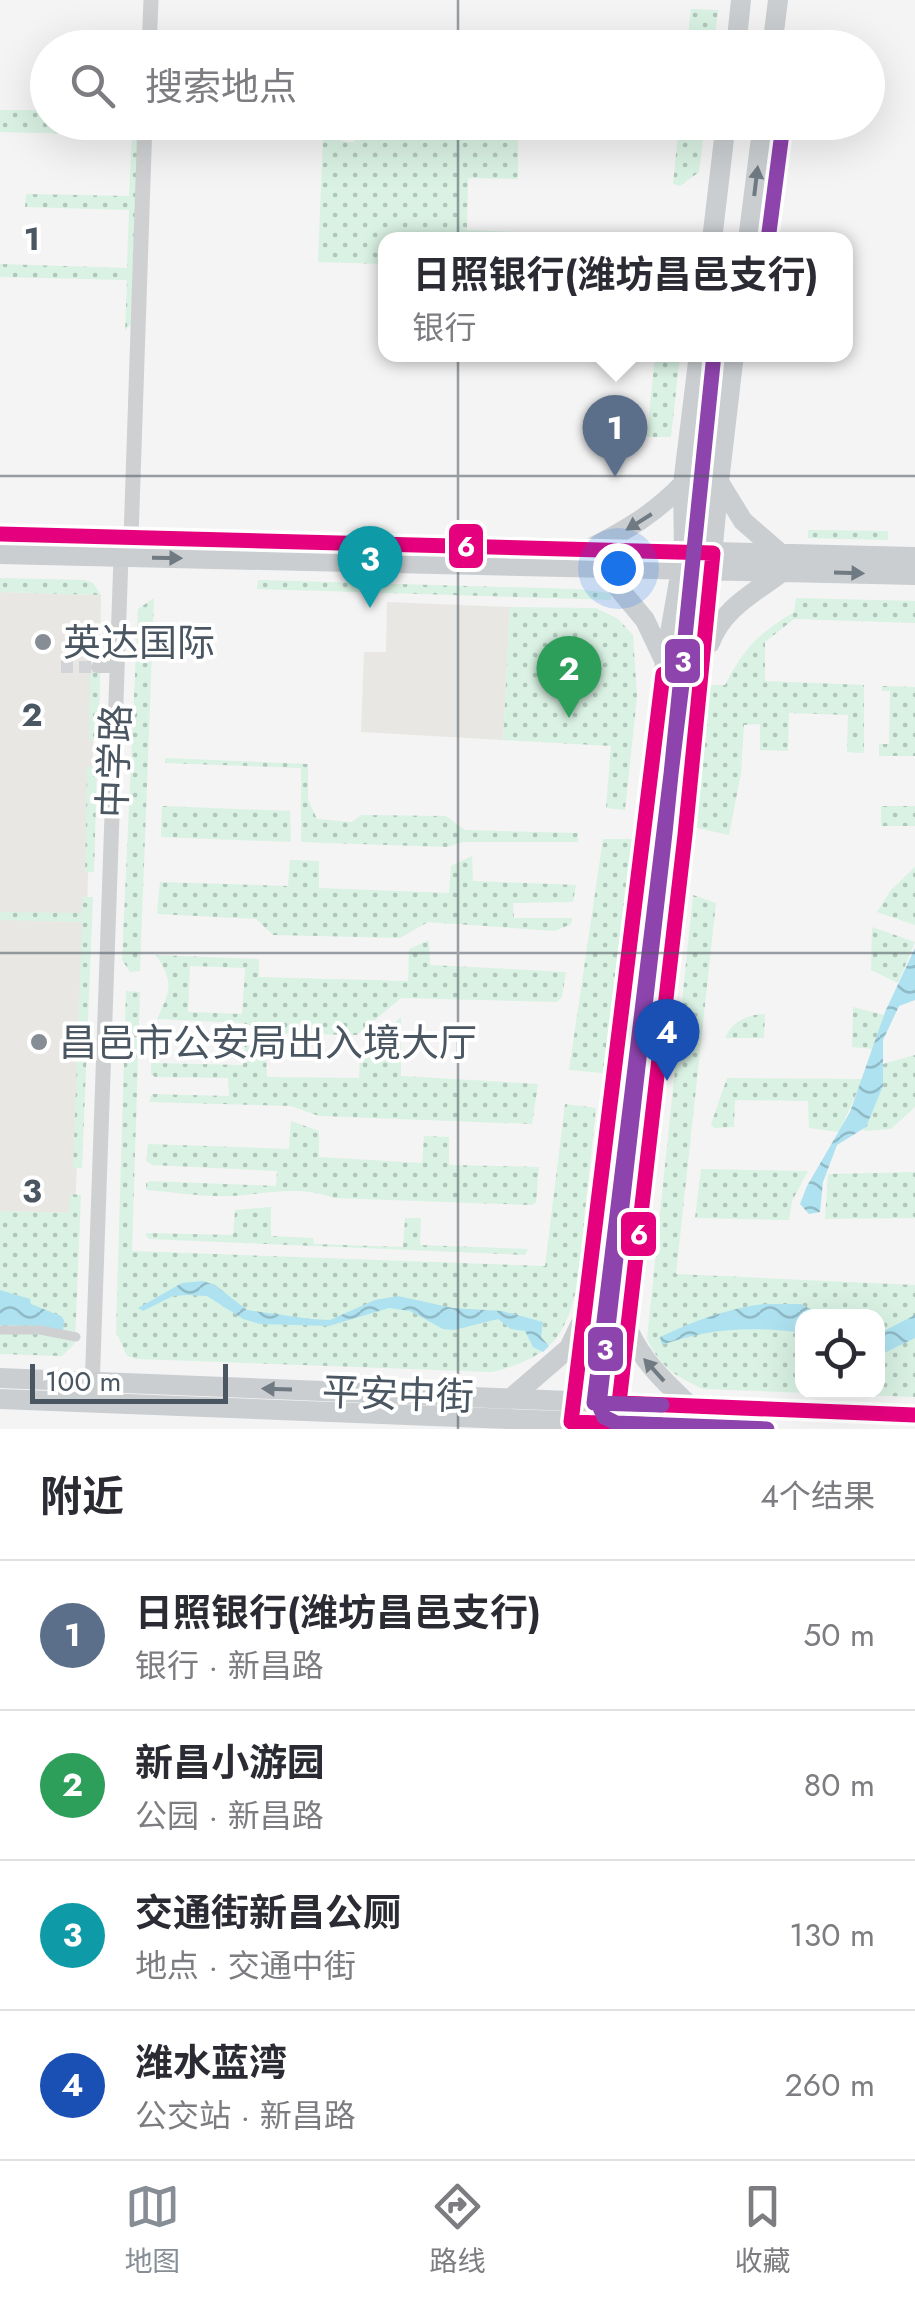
<!DOCTYPE html>
<html lang="zh">
<meta charset="utf-8">
<style>
body{margin:0;font-family:Jost,"Noto Sans SC",sans-serif;background:#f2f2f3;color:#2b2b33}
.controls{position:absolute;right:30px;bottom:30px;display:grid;overflow:hidden;border-radius:20px;box-shadow:0 10px 40px #0002}
.controls button{width:90px;height:90px;display:grid;place-items:center;padding:0;border:0;border-bottom:2px solid #e1e1e2;background:#fff;color:#2b2b33;font:50px sans-serif}
.scale{position:absolute;left:30px;bottom:25px;width:198px;box-sizing:border-box;padding-left:10px;border:5px solid #4a5661;border-top:0;font-size:28px;line-height:35px;white-space:nowrap;color:#4a5661;-webkit-text-stroke:8px #fff;paint-order:stroke}
.you{position:absolute;left:618px;top:568px;width:35px;height:35px;margin:-25px;border:8px solid #fff;border-radius:50%;background:#1a73e8;box-shadow:0 0 0 15px #1a73e833}
.badge{display:grid;place-items:center;width:65px;height:65px;border-radius:50%;background:#868d94;color:#fff;font-size:32px;font-weight:700}
.pin{position:absolute;translate:-50% -82px;filter:drop-shadow(0 2px 5px #0008)}
.pin::after{content:'';position:absolute;top:52px;width:35px;height:30px;background:inherit;clip-path:polygon(0 0,100% 0,50% 100%)}
.popup{position:absolute;left:378px;top:232px;width:475px;height:130px;box-sizing:border-box;display:grid;place-content:center;border-radius:20px;background:#fff;filter:drop-shadow(0 2px 8px #0005);font-size:32px;white-space:nowrap;color:#7c7c81}
.popup b{font-size:38px;color:#2b2b33}
.popup::after{content:'';position:absolute;left:50%;top:100%;margin-left:-20px;border:20px solid transparent;border-top-color:#fff}
.list{margin:0;padding:0;list-style:none}
h2{display:flex;justify-content:space-between;align-items:center;height:130px;margin:0;padding:0 40px;font-size:42px}
h2 small{font-size:32px;font-weight:400;color:#7c7c81}
.list li{display:grid;grid-template-columns:65px 1fr auto;gap:30px;align-items:center;box-sizing:border-box;height:150px;padding:0 40px;border-top:2px solid #e1e1e2}
.list b{display:block;font-size:38px;white-space:nowrap}
.list p{margin:0;font-size:32px;white-space:nowrap;color:#7c7c81}
.list em{font-size:32px;font-style:normal;color:#7c7c81}
.icon{flex:none;width:55px;height:55px;fill:none;stroke:currentColor;stroke-width:2;stroke-linecap:round;stroke-linejoin:round}
.map{position:relative;flex:none;width:915px;height:1429px;overflow:hidden}
.search{position:absolute;background:#fff;box-shadow:0 10px 40px #0002;left:30px;right:30px;top:30px;height:110px;display:flex;align-items:center;gap:25px;box-sizing:border-box;padding:0 35px;border-radius:55px;color:#7c7c81;font-size:38px}
.sheet{height:730px;background:#fff}
nav{display:flex;justify-content:space-around;align-items:center;box-sizing:border-box;height:140px;border-top:2px solid #e1e1e2;background:#fff;font-size:28px;color:#7c7c81}
nav a{display:grid;justify-items:center;gap:5px}
nav .on{color:#868d94}
.map>svg:first-child{display:block}
.commercial{fill:#e8e7e3}
.green{fill:url(#green-dots);fill-rule:evenodd}
.water{fill:url(#water-waves)}
.lines{fill:none;stroke-linecap:round;stroke-linejoin:round}
.minor-tunnel{stroke:#d2d4d7;stroke-width:12;stroke-dasharray:12 6;stroke-linecap:butt}
.pedestrian{stroke:#ced0d2;stroke-width:9}
.minor{stroke:#ced0d2;stroke-width:12}
.tertiary{stroke:#ced0d2;stroke-width:15}
.primary{stroke:#caced1;stroke-width:20}
.bus-1-casing{stroke:#fff;stroke-width:22}
.bus-2-casing{stroke:#fff;stroke-width:22}
.bus-1{stroke:#e5007d;stroke-width:15}
.bus-2{stroke:#8e44ad;stroke-width:15}
.oneway{fill:#707a83}
.grid{fill:none;stroke:#4a5661;stroke-width:2.5;stroke-opacity:0.55}
.poi-dot{fill:#868d94;stroke:#fff;stroke-width:4}
.labels{text-anchor:middle;dominant-baseline:central;stroke-width:8;stroke-linejoin:round;paint-order:stroke}
.poi-label{font-size:38px;fill:#4a5661;stroke:#fff;text-anchor:start}
.street-label{font-size:38px;fill:#4a5661;stroke:#fff}
.grid-label{font-size:32px;text-anchor:middle;font-weight:bold;fill:#4a5661;stroke:#fff;stroke-width:8;stroke-linejoin:round;paint-order:stroke}
.line-badge{stroke:#fff;stroke-width:4}
.badge-label{font-size:28px;text-anchor:middle;font-weight:bold;fill:#fff}
</style>
<div class="map">
<svg width="915" height="1429" viewBox="0 0 915 1429">
<defs>
<pattern id="green-dots" width="8" height="8" patternUnits="userSpaceOnUse" patternTransform="scale(2.5)"><rect width="8" height="8" fill="#d9f2e3"/><path d="M2 2h.1M6 6h.1" fill="none" stroke="#b2c7bb" stroke-width="1.8" stroke-linecap="round"/></pattern>
<pattern id="water-waves" width="16" height="10" patternUnits="userSpaceOnUse" patternTransform="scale(2.5)"><rect width="16" height="10" fill="#aee2f0"/><path d="M0 5q4-4 8 0t8 0" fill="none" stroke="#90bac6"/></pattern>
</defs>
<rect width="100%" height="100%" fill="#f4f4f4"/>
<path class="commercial" d="M 0,592 L 101,595 L 100,673 L 96,674 L 75,1213 L 0,1211 Z
M 387,602 L 510,607 L 503,740 L 361,732 L 364,652 L 386,652 Z"/>
<path class="green" d="M 691,9 L 718,10 L 714,47 L 687,47 Z
M 0,110 L 47,110 L 48,122 L 139,123 L 131,324 L 125,331 L 127,280 L 0,277 L 0,264 L 127,268 L 129,210 L 25,207 L 26,194 L 129,196 L 132,135 L 0,132 Z
M 361,123 L 518,123 L 518,179 L 468,178 L 467,230 L 517,232 L 517,239 L 385,240 L 385,264 L 318,262 L 323,137 C 335,137 341,143 354,142 Z
M 679,123 L 705,123 L 699,172 L 680,186 L 673,184 Z
M 655,355 L 680,355 L 671,437 L 647,437 Z
M 808,530 L 888,531 L 888,540 L 808,538 Z
M 0,578 L 85,580 L 93,583 L 101,595 L 0,592 Z
M 258,580 L 575,589 L 611,593 L 611,600 L 257,589 Z
M 154,598 L 140,971 L 130,972 L 122,960 L 138,609 Z
M 796,598 L 915,601 L 915,623 L 794,619 L 765,642 L 765,681 L 864,685 L 864,753 L 847,752 L 848,715 L 789,713 L 788,751 L 760,750 L 760,724 L 744,725 L 741,773 L 729,835 L 693,827 L 708,685 L 725,685 C 744,648 758,634 794,612 Z
M 510,607 L 596,608 L 618,619 L 633,635 L 637,697 L 625,810 L 606,808 L 611,746 L 503,740 Z
M 90,673 L 100,673 L 99,739 L 89,740 Z
M 882,686 L 915,687 L 915,756 L 879,756 L 879,744 L 889,744 L 890,691 L 882,691 Z
M 165,758 L 308,764 L 308,800 L 317,819 L 352,822 L 361,815 L 446,816 L 465,830 L 578,833 L 578,842 L 463,842 L 447,847 L 301,842 L 301,768 L 165,763 Z
M 87,766 L 97,767 L 94,872 L 85,872 Z
M 162,806 L 290,811 L 291,842 L 161,837 Z
M 881,806 L 915,806 L 915,826 L 881,826 Z
M 603,839 L 632,839 L 603,1073 L 569,1070 Z
M 472,856 L 473,881 L 576,885 L 573,902 L 513,903 L 514,918 L 572,918 L 571,924 L 555,931 L 428,922 L 400,938 L 273,935 L 256,919 L 157,914 L 160,882 L 288,886 L 290,860 L 319,861 L 319,888 L 449,893 L 451,866 Z
M 915,867 L 915,925 L 877,912 L 891,890 Z
M 693,895 L 716,903 L 676,1274 L 915,1285 L 915,1397 L 703,1389 C 674,1375 661,1368 647,1339 ZM 802,1316 L 878,1316 L 878,1392 L 802,1392 Z
M 83,897 L 93,897 L 82,1168 L 73,1168 L 82,922 L 0,920 L 0,912 L 82,913 Z
M 872,927 L 915,942 L 898,983 L 871,970 Z
M 429,940 L 430,965 L 566,972 L 562,997 L 557,1002 L 401,998 L 357,1035 L 272,1033 L 243,1023 L 157,1019 C 170,990 175,985 156,955 L 259,959 L 259,977 L 408,981 L 409,949 ZM 190,966 L 245,968 L 242,1014 L 188,1012 Z
M 126,991 L 140,992 L 132,1251 L 545,1266 L 565,1104 L 596,1108 C 592,1149 587,1190 583,1231 C 579,1264 579,1299 562,1329 C 549,1354 518,1366 492,1372 L 137,1359 L 127,1356 L 116,1332 Z
M 853,1007 L 884,1015 L 873,1049 L 852,1047 Z
M 765,1014 L 764,1038 L 725,1038 C 732,1021 747,1015 765,1014 Z
M 401,1017 L 401,1076 L 538,1084 L 532,1124 L 319,1116 L 291,1106 L 149,1102 L 152,1094 L 229,1096 L 228,1078 L 155,1077 L 151,1074 L 151,1044 L 154,1045 L 155,1063 L 243,1065 L 245,1041 L 266,1051 L 267,1077 L 359,1078 L 360,1054 Z
M 915,1055 L 915,1107 L 891,1129 L 863,1131 L 883,1086 L 883,1064 Z
M 727,1078 L 863,1079 L 839,1132 L 809,1128 L 808,1101 L 735,1100 L 734,1127 L 714,1128 L 711,1124 Z
M 291,1121 L 319,1131 L 319,1157 L 422,1163 L 424,1136 L 449,1137 L 449,1165 L 539,1167 L 536,1203 L 531,1205 L 333,1198 C 300,1185 266,1194 232,1196 C 204,1197 174,1192 146,1190 L 146,1183 L 151,1181 L 276,1186 L 277,1171 L 152,1165 L 146,1161 L 148,1144 L 289,1149 Z
M 701,1169 L 808,1171 L 792,1201 L 789,1220 L 695,1218 Z
M 915,1172 L 915,1218 L 825,1219 L 828,1174 Z
M 70,1194 L 81,1195 L 75,1343 L 62,1356 L 0,1354 L 0,1211 L 69,1213 Z
M 271,1207 L 271,1236 L 313,1238 L 314,1244 L 403,1247 L 405,1218 L 421,1218 L 420,1245 L 528,1249 L 525,1255 L 149,1239 L 146,1236 L 146,1233 L 233,1235 L 235,1210 Z"/>
<path class="water" d="M 915,948 L 915,1000 L 899,1006 L 883,1040 L 883,1086 L 866,1127 L 837,1145 L 823,1182 L 820,1212 L 809,1214 L 800,1204 L 807,1186 L 850,1112 L 885,1012 Z
M 203,1281 L 215,1285 L 247,1310 L 311,1319 L 330,1320 L 375,1300 L 398,1296 L 453,1308 L 502,1311 L 543,1322 L 541,1337 L 549,1346 L 543,1352 L 533,1347 L 525,1331 L 511,1329 L 498,1319 L 454,1330 L 443,1329 L 410,1311 L 389,1308 L 329,1326 L 260,1324 L 243,1319 L 207,1296 L 187,1295 L 173,1296 L 143,1311 L 138,1308 L 182,1283 Z
M 0,1290 L 30,1299 L 31,1304 L 61,1316 L 64,1320 L 63,1332 L 42,1326 L 0,1325 Z
M 763,1304 L 801,1304 L 823,1316 L 802,1316 L 802,1333 C 755,1326 707,1328 662,1345 L 660,1337 C 694,1321 726,1309 763,1304 Z
M 915,1315 L 915,1338 L 878,1356 L 878,1334 Z"/>
<g class="lines">
<path class="minor-tunnel" d="M 61,667 L 97,667"/>
<path class="pedestrian" d="M 0,1330 L 40,1330 L 76,1337"/>
<path class="minor" d="M 97,667 L 117,667"/>
<path class="tertiary" d="M 149,48 L 151,0
M 92,1390 L 121,557 L 131,538 L 145,122"/>
<path class="primary" d="M 736,48 L 741,0
M 772,48 L 778,0
M 712,240 L 726,122
M 748,240 L 763,122
M 719,482 L 743,521 L 781,554
M 0,534 L 915,557
M 591,548 C 627,530 655,513 683,484
M 0,554 L 915,575
M 601,567 L 645,620 L 665,662
M 710,643 C 722,609 754,593 782,572
M 629,1331 C 643,1362 665,1382 690,1406
M 0,1378 L 915,1415
M 0,1399 L 762,1429
M 510,1399 L 569,1348 L 580,1325
M 570,1429 L 665,662 L 684,552 L 683,484 L 699,354
M 613,1429 L 619,1403 L 685,835 L 719,482 L 734,354"/>
<g class="bus-1-casing">
<path id="bus-1" d="M 0,534 L 713,553 L 685,835 L 619,1403 L 915,1415
M 661,1425 L 571,1422 L 663,674"/>
</g>
<g class="bus-2-casing">
<path id="bus-2" d="M 768,240 L 783,125
M 714,354 L 665,833 L 599,1405 L 604,1417 L 616,1423 L 767,1429
M 662,1405 L 594,1403 L 683,676"/>
</g>
<use href="#bus-1" class="bus-1"/>
<use href="#bus-2" class="bus-2"/>
</g>
<defs><path id="oneway-solid" d="M-6-.8H1V-3.2L6.5 0L1 3.2V.8H-6Z" transform="scale(2.5)"/></defs>
<g class="oneway">
<use href="#oneway-solid" transform="translate(756 181) rotate(-83)"/>
<use href="#oneway-solid" transform="translate(639 522) rotate(148)"/>
<use href="#oneway-solid" transform="translate(167 558) rotate(1)"/>
<use href="#oneway-solid" transform="translate(849 573) rotate(2)"/>
<use href="#oneway-solid" transform="translate(654 1370) rotate(-132)"/>
<use href="#oneway-solid" transform="translate(277 1389) rotate(-178)"/>
</g>
<path class="grid" d="M 458,0 L 458,48M 458,122 L 458,1429M 0,476 L 915,476M 0,953 L 915,953"/>
<g class="poi-dot">
<circle cx="43" cy="642" r="10"/>
<circle cx="39" cy="1042" r="10"/>
</g>
<g class="labels">
<g class="poi-label">
<text x="63" y="642">英达国际</text>
<text x="59" y="1042">昌邑市公安局出入境大厅</text>
</g>
<g class="street-label">
<text transform="translate(114 761) rotate(-88)">中学路</text>
<text transform="translate(398 1394) rotate(2)">平安中街</text>
</g>
</g>
<g class="grid-label">
<text x="32" y="250">1</text>
<text x="32" y="726">2</text>
<text x="32" y="1202">3</text>
</g>
<g class="line-badge">
<rect x="447" y="522" width="38" height="48" rx="10" fill="#e5007d"/>
<rect x="663" y="637" width="39" height="48" rx="10" fill="#8e44ad"/>
<rect x="619" y="1210" width="39" height="48" rx="10" fill="#e5007d"/>
<rect x="586" y="1325" width="39" height="48" rx="10" fill="#8e44ad"/>
</g>
<g class="badge-label">
<text x="466" y="556">6</text>
<text x="683" y="671">3</text>
<text x="639" y="1244">6</text>
<text x="605" y="1359">3</text>
</g>
</svg>
<div class="controls">
<button><svg class="icon" aria-label="locate" viewBox="0 0 24 24"><circle cx="12" cy="12" r="6"/><path d="M12 2v4M12 18v4M2 12h4M18 12h4"/></svg></button>
</div>
<div class="scale">100 m</div>
<div class="you"></div>
<div class="pin badge" style="left:615px;top:477px;background:#5c6f8a">1</div>
<div class="popup"><b>日照银行(潍坊昌邑支行)</b>银行</div>
<div class="pin badge" style="left:569px;top:718px;background:#2e9e5b">2</div>
<div class="pin badge" style="left:370px;top:608px;background:#0f9aa8">3</div>
<div class="pin badge" style="left:667px;top:1081px;background:#1a4fb4">4</div>
<div class="search"><svg class="icon" aria-label="search" viewBox="0 0 24 24"><circle cx="10" cy="10" r="6"/><path d="M15 15l6 6"/></svg>搜索地点</div>
</div>
<section class="sheet">
<h2>附近<small>4个结果</small></h2>
<ul class="list">
<li><span class="badge" style="background:#5c6f8a">1</span><div><b>日照银行(潍坊昌邑支行)</b><p>银行 · 新昌路</p></div><em>50 m</em></li>
<li><span class="badge" style="background:#2e9e5b">2</span><div><b>新昌小游园</b><p>公园 · 新昌路</p></div><em>80 m</em></li>
<li><span class="badge" style="background:#0f9aa8">3</span><div><b>交通街新昌公厕</b><p>地点 · 交通中街</p></div><em>130 m</em></li>
<li><span class="badge" style="background:#1a4fb4">4</span><div><b>潍水蓝湾</b><p>公交站 · 新昌路</p></div><em>260 m</em></li>
</ul>
</section>
<nav>
<a class="on"><svg class="icon" aria-label="map" viewBox="0 0 24 24"><path d="M3 6l6-2 6 2 6-2v14l-6 2-6-2-6 2zM9 4v14M15 6v14"/></svg>地图</a>
<a><svg class="icon" aria-label="directions" viewBox="0 0 24 24"><path d="M12 3l9 9-9 9-9-9zM9 14v-3h6M13 9l2 2-2 2"/></svg>路线</a>
<a><svg class="icon" aria-label="saved" viewBox="0 0 24 24"><path d="M7 4h10v16l-5-4-5 4z"/></svg>收藏</a>
</nav>
